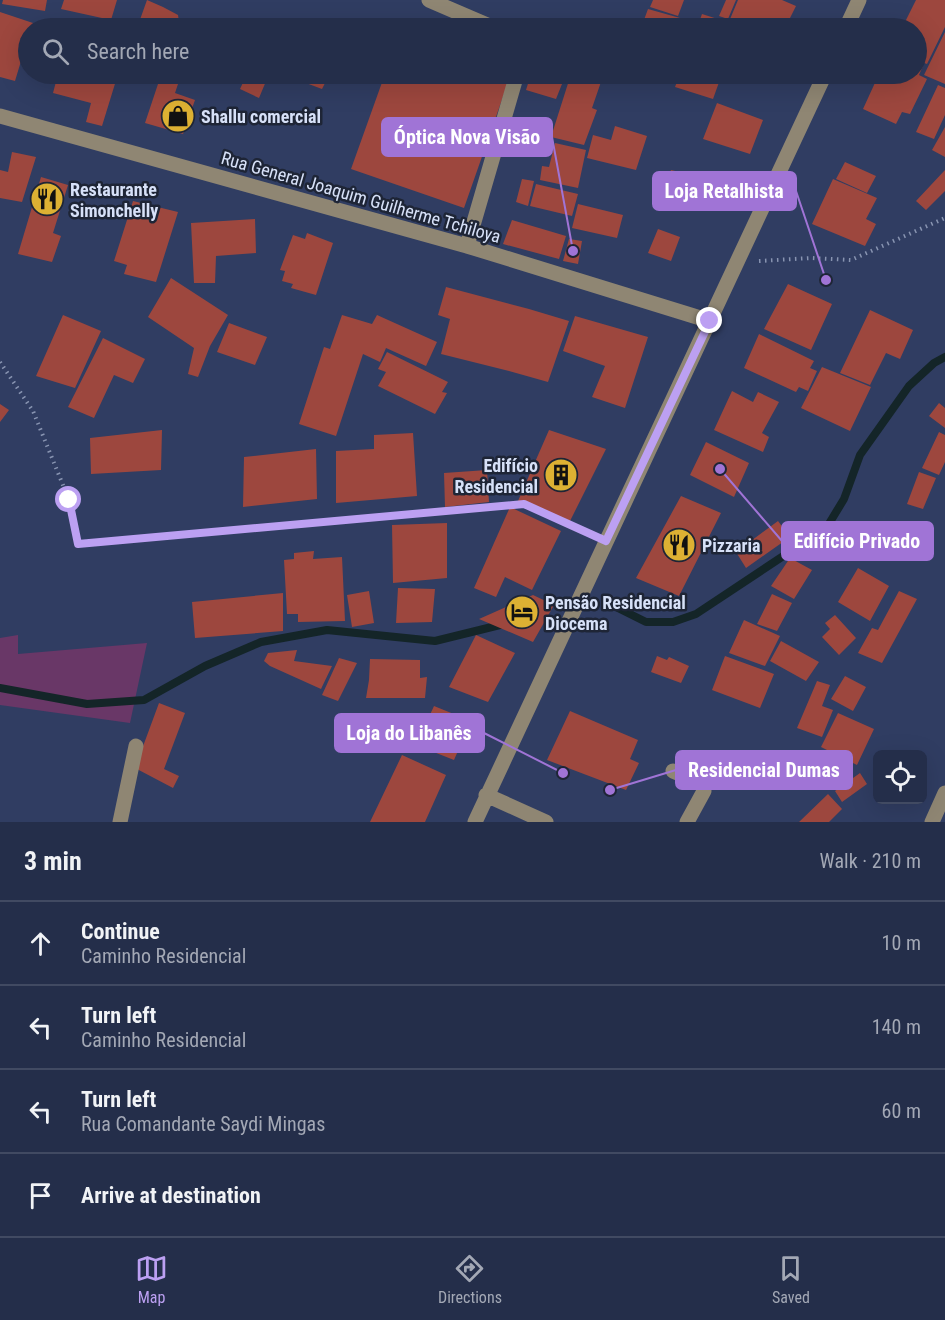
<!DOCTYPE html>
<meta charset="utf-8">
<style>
body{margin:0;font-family:"Roboto Condensed",sans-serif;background:#2c3651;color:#f1f3f6}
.controls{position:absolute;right:18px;bottom:18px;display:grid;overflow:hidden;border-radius:9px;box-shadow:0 6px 24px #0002}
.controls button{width:54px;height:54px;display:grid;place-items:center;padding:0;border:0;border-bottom:2px solid #414a62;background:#242e4a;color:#f1f3f6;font:30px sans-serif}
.stop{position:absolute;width:18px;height:18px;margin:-14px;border:4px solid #bca0f2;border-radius:50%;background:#fff}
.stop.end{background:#bca0f2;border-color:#fff;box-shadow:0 2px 6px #0008}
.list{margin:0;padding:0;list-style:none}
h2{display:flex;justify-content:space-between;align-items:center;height:78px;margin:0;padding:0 24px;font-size:26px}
h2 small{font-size:20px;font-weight:400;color:#a3a8b5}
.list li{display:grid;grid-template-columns:39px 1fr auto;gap:18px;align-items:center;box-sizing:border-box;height:84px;padding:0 24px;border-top:2px solid #414a62}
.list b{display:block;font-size:22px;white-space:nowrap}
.list p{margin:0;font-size:20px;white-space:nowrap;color:#a3a8b5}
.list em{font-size:20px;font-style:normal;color:#a3a8b5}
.icon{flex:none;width:33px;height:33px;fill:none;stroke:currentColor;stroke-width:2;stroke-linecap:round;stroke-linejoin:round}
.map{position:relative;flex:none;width:945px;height:822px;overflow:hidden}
.search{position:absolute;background:#242e4a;box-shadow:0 6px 24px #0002;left:18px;right:18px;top:18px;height:66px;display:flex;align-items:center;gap:15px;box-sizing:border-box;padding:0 21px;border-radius:33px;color:#a3a8b5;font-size:22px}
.sheet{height:414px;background:#242e4a}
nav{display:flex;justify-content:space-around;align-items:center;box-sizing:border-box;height:84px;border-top:2px solid #414a62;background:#242e4a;font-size:16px;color:#a3a8b5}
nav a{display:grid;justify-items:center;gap:3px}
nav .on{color:#bca0f2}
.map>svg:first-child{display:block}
.green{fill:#693767}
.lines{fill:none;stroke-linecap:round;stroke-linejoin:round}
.stream{stroke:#142528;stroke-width:8}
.building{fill:#9d473e}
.path{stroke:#8894b1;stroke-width:4;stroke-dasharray:1.5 4.5;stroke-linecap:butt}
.minor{stroke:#8f8673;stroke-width:15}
.route{stroke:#bca0f2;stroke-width:8}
.labels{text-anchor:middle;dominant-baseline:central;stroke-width:5;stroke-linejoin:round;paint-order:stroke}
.poi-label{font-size:18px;font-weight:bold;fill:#d7e1f8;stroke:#1e2536;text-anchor:start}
.street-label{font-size:18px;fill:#d7e1f8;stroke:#1e2536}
.leader{fill:none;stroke:#a074d6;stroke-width:2}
.callout-dot{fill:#a074d6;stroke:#1e2536;stroke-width:2}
.callout{fill:#a074d6;stroke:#a074d6;stroke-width:2}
.callout-label{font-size:20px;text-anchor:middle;font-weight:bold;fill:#fff}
</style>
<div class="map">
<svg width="945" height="822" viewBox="0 0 945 822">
<rect width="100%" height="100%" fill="#303d62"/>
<path class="green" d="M 18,635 L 18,654 L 147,643 L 130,723 L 0,705 L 0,638 Z"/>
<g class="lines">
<path class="stream" d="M 618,608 L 646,622 L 673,622 L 696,614 L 827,527 L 844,499 L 860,455 L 909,386 L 934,363 L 945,357
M 0,688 L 87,704 L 144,700 L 205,666 L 261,642 L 327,630 L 435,641 L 504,624"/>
</g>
<path class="building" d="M 3,0 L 47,0 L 45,11 L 2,4 Z
M 64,0 L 117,0 L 111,20 L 61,9 Z
M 147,0 L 163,7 L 178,15 L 180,28 L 137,28 Z
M 653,0 L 684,0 L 678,16 L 650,7 Z
M 726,0 L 736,0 L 728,19 L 719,16 Z
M 738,0 L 782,0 L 796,6 L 785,28 L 739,28 L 728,24 Z
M 916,0 L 945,0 L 945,27 L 927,64 L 916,60 L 916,28 L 902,28 Z
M 648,9 L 680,18 L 677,28 L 641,28 Z
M 0,12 L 33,23 L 31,28 L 28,28 L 28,38 L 15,81 L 0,77 Z
M 702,14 L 724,21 L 722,28 L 697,28 Z
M 293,21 L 312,28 L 290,28 Z
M 945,32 L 945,84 L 924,75 Z
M 916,63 L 923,66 L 919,75 L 927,79 L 910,114 L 902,112 L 896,124 L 863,109 L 879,74 L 916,74 Z
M 58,74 L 118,74 L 102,126 L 86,122 L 91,103 L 53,93 Z
M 247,74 L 269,74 L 259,98 L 240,89 Z
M 282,74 L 356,74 L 352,84 L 328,77 L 322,89 Z
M 385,74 L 511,74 L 464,208 L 351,169 Z
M 531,74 L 566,74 L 556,99 L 526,90 Z
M 571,74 L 581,74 L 602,79 L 592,108 L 597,110 L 584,145 L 551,137 Z
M 680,74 L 722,74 L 713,99 L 675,87 Z
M 160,78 L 178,84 L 175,93 L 195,100 L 183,134 L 145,123 Z
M 938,85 L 945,88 L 945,115 L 934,139 L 916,132 Z
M 717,103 L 763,120 L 750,154 L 703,139 Z
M 615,126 L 647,136 L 636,170 L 587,158 L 593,135 L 611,140 Z
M 945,127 L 945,157 L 932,150 Z
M 555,143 L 586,150 L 578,188 L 540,180 L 542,166 L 549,167 Z
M 12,152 L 36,157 L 22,202 L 0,198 L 0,170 L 8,172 Z
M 845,162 L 876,176 L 867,193 L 836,179 Z
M 671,170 L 721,182 L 714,202 L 664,190 Z
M 945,170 L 945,191 L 926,210 L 916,201 Z
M 41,177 L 68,185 L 53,233 L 61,236 L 52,262 L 18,254 Z
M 522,179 L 534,181 L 528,206 L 516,202 Z
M 833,179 L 877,198 L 866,219 L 876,224 L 865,246 L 812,224 Z
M 536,184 L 578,194 L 572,216 L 530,206 Z
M 133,201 L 178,212 L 156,282 L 124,274 L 127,265 L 114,261 Z
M 578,204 L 623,215 L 617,238 L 572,228 Z
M 255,219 L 256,253 L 216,256 L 215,283 L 194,283 L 191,223 Z
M 512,220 L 566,236 L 559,259 L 503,244 Z
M 658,229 L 680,237 L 671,261 L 648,253 Z
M 307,233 L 333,243 L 316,295 L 291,288 L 293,284 L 282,281 L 285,271 L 280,270 L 293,235 L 305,239 Z
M 569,239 L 582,241 L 578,264 L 563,261 Z
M 171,278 L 228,315 L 210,346 L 198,377 L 188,374 L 194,348 L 148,317 Z
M 788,284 L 832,304 L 811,350 L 764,329 Z
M 446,287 L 529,309 L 569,321 L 548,382 L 509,371 L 441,354 L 450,319 L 438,315 Z
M 870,310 L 913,330 L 900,359 L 886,353 L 870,385 L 840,373 Z
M 63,315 L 101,331 L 75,388 L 36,376 Z
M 342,315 L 372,324 L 377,315 L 437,342 L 426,366 L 386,348 L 380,362 L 363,354 L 336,436 L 299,424 L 324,347 L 330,349 Z
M 575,316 L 648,337 L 625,408 L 592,397 L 605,366 L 563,351 Z
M 229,323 L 267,337 L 255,365 L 217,352 Z
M 759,334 L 814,361 L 810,368 L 817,371 L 808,391 L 799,387 L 796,392 L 744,368 Z
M 103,338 L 145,359 L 133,383 L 114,375 L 94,418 L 68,407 Z
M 387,352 L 448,382 L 442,392 L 447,393 L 435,414 L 378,386 L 386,372 L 378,369 Z
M 822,367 L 871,387 L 850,431 L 801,408 Z
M 732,391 L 753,402 L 758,392 L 779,402 L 762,433 L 769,437 L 763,452 L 714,430 Z
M 939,403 L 945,408 L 945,428 L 929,416 Z
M 0,404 L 9,410 L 0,422 Z
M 162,430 L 161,470 L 91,474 L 90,438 Z
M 549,430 L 606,449 L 569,523 L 518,501 Z
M 939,432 L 945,435 L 945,462 L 939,475 L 922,468 Z
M 413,433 L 417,496 L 336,503 L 336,451 L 374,449 L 374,435 Z
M 706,442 L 749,463 L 734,497 L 690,475 Z
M 316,449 L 317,499 L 243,507 L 244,457 Z
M 487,470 L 489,502 L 445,507 L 444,473 Z
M 919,472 L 936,478 L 923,509 L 907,504 Z
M 681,496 L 721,513 L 679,596 L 636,578 Z
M 510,507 L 561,531 L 532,590 L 505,577 L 496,597 L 474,588 Z
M 778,521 L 790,537 L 746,568 L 736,552 Z
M 447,523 L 447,578 L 393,583 L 392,525 Z
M 314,551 L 313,559 L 342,557 L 345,621 L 298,622 L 298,614 L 287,614 L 284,560 L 294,559 L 294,553 Z
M 790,558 L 812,570 L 794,599 L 771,586 Z
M 858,568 L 889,586 L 870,621 L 838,602 Z
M 398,588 L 435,589 L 432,622 L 396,623 Z
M 369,591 L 374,623 L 352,627 L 347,595 Z
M 899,591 L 917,599 L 882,663 L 858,653 L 872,628 L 878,630 Z
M 283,593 L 283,631 L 195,638 L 192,602 Z
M 772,594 L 792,603 L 777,631 L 757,624 Z
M 533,595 L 554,605 L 533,642 L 479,619 Z
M 835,615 L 856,638 L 839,655 L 822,637 L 830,629 L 825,623 Z
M 744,620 L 780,636 L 765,666 L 729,653 Z
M 476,635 L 515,653 L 488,702 L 449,687 Z
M 781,641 L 819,662 L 806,681 L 770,661 Z
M 297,650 L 294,661 L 332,666 L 321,689 L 270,666 L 264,661 L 268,653 Z
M 657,656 L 667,660 L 669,657 L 689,666 L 681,683 L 651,672 Z
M 725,656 L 774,674 L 760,708 L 712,690 Z
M 339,658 L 357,663 L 338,701 L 322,695 Z
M 370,659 L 420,660 L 420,678 L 427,677 L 425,698 L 366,698 L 369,680 Z
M 845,676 L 866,687 L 853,711 L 831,699 Z
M 817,681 L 830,685 L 822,706 L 833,710 L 822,737 L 797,728 Z
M 159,703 L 185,713 L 164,769 L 179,776 L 173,788 L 135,768 Z
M 434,706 L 471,721 L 454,760 L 416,745 Z
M 570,711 L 638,740 L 630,759 L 639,763 L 626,790 L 547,760 Z
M 838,713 L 874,729 L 857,765 L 821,747 Z
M 402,755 L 446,775 L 425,822 L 370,822 Z
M 860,773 L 867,784 L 842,802 L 835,791 Z
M 828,794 L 842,809 L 829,822 L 799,822 Z"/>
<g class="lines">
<path class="path" d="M 759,261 L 811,258 L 851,260 L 945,218
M 0,362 L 33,411 L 69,500 L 78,544 L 523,504 L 590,533"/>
<path class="minor" d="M 429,0 L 494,28
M 846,28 L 859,0
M 0,116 L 467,246 L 710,321
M 467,246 L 517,74
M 673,771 L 699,782 L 703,786 L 704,791 L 687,822
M 486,795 L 546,822
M 120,822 L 136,746
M 475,822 L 825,74
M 932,822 L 945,793"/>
</g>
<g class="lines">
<path class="route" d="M 69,500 L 78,544 L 524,504 L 606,541 L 710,321"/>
</g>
<defs>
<g id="shop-disc" transform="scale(1.725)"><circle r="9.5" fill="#ddb133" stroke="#1e2536"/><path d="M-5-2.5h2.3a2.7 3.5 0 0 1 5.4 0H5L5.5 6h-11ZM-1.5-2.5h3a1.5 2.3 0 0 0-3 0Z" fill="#111"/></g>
<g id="restaurant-disc" transform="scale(1.725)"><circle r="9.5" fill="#ddb133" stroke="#1e2536"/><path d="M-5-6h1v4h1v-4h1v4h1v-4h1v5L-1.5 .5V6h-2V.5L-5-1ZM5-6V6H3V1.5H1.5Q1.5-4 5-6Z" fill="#111"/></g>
<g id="building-disc" transform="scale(1.725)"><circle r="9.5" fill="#ddb133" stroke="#1e2536"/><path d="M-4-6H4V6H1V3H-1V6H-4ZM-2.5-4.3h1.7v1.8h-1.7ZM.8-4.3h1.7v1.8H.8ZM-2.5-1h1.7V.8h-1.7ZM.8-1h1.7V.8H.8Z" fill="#111"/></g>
<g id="hotel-disc" transform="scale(1.725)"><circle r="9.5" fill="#ddb133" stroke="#1e2536"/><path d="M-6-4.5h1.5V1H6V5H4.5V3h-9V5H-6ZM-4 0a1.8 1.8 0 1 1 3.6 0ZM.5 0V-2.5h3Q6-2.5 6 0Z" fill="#111"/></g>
</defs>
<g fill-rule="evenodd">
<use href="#shop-disc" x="178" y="116"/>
<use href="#restaurant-disc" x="47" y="199"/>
<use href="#building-disc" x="561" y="475"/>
<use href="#restaurant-disc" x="679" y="545"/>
<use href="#hotel-disc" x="522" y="612"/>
</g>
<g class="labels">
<g class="poi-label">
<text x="201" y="116">Shallu comercial</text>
<text x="70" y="189">Restaurante<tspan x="70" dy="21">Simonchelly</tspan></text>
<text x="538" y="465" text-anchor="end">Edifício<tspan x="538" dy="21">Residencial</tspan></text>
<text x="702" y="545">Pizzaria</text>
<text x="545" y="602">Pensão Residencial<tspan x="545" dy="21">Diocema</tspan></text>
</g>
<g class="street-label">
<text transform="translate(361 197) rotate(16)">Rua General Joaquim Guilherme Tchiloya</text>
</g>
</g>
<path class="leader" d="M573 251L552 137M826 280L796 191M720 469L782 541M563 773L484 733M610 790L676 770"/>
<g class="callout-dot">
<circle cx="573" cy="251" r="6"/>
<circle cx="826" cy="280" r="6"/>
<circle cx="720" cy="469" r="6"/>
<circle cx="563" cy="773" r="6"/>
<circle cx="610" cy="790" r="6"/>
</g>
<g class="callout">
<rect x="382" y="118" width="170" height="38" rx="6"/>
<rect x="653" y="172" width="143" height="38" rx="6"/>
<rect x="782" y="522" width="151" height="38" rx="6"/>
<rect x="335" y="714" width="149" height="38" rx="6"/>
<rect x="676" y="751" width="176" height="38" rx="6"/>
</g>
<g class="callout-label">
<text x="467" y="144">Óptica Nova Visão</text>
<text x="724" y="198">Loja Retalhista</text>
<text x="857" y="548">Edifício Privado</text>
<text x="409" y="740">Loja do Libanês</text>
<text x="764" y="777">Residencial Dumas</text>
</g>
</svg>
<div class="controls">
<button><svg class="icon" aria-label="locate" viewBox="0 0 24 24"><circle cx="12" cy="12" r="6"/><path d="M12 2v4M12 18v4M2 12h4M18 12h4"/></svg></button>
</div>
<div class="stop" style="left:69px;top:500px"></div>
<div class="stop end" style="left:710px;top:321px"></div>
<div class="search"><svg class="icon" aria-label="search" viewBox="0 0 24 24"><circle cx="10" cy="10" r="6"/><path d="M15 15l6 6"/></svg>Search here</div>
</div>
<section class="sheet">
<h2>3 min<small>Walk · 210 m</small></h2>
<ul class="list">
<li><svg class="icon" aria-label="ahead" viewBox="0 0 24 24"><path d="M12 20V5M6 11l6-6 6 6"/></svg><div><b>Continue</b><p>Caminho Residencial</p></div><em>10 m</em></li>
<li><svg class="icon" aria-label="left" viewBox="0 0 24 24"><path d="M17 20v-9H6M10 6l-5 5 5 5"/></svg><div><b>Turn left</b><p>Caminho Residencial</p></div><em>140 m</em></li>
<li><svg class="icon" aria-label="left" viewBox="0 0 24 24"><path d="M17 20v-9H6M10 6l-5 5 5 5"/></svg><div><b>Turn left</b><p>Rua Comandante Saydi Mingas</p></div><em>60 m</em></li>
<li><svg class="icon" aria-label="arrive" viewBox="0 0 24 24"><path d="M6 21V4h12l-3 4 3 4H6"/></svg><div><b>Arrive at destination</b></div></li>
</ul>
</section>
<nav>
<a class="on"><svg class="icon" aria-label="map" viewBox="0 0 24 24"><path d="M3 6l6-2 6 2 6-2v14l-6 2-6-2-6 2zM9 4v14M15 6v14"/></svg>Map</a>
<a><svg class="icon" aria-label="directions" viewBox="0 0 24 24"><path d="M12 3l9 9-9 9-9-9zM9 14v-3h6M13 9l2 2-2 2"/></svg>Directions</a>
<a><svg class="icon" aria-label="saved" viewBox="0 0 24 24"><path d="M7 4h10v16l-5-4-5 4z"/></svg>Saved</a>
</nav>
